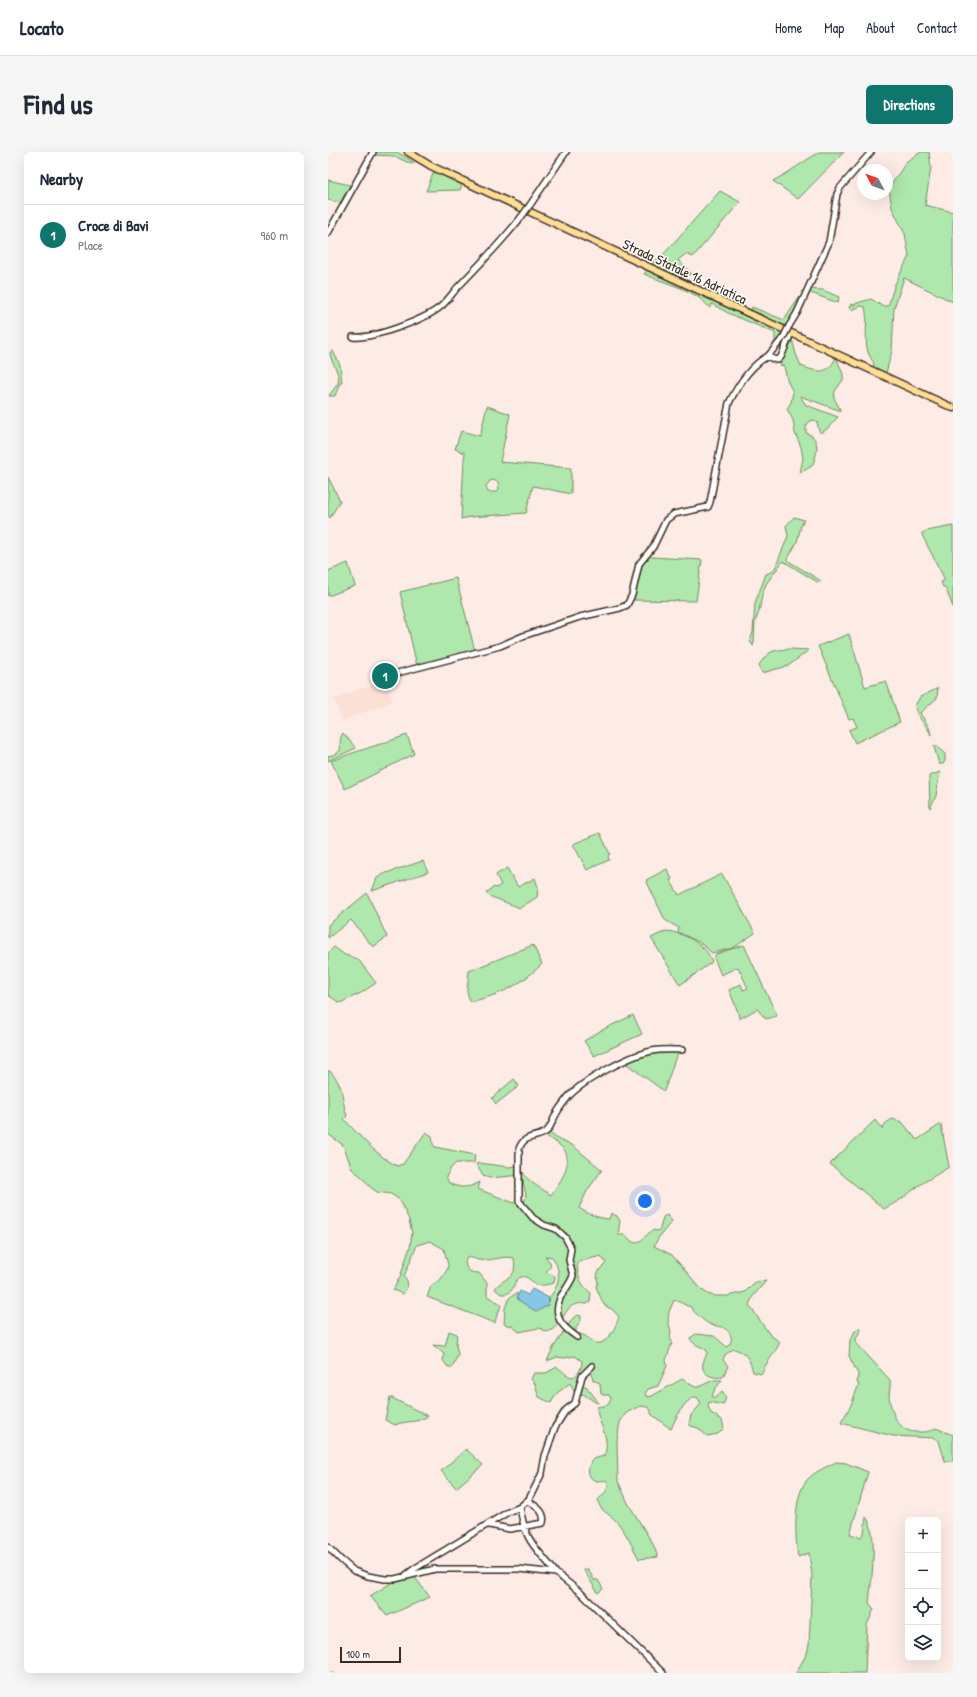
<!DOCTYPE html>
<meta charset="utf-8">
<style>
body{margin:0;font-family:"Patrick Hand",sans-serif;background:#f6f6f7;color:#1f2937}
.controls{position:absolute;right:12px;bottom:12px;display:grid;overflow:hidden;border-radius:6px;box-shadow:0 4px 16px #0002}
.controls button{width:36px;height:36px;display:grid;place-items:center;padding:0;border:0;border-bottom:1px solid #e0e1e3;background:#fff;color:#1f2937;font:20px sans-serif}
.compass{position:absolute;left:529px;top:12px;width:36px;height:36px;border-radius:50%;background:#fff;box-shadow:0 4px 16px #0002;rotate:311deg}
.scale{position:absolute;left:12px;bottom:10px;width:61px;box-sizing:border-box;padding-left:4px;border:2px solid #3b2a1e;border-top:0;font-size:11px;line-height:14px;white-space:nowrap;color:#3b2a1e;-webkit-text-stroke:3px #fff;paint-order:stroke}
.you{position:absolute;left:317px;top:1049px;width:14px;height:14px;margin:-10px;border:3px solid #fff;border-radius:50%;background:#1a73e8;box-shadow:0 0 0 6px #1a73e833}
.badge{display:grid;place-items:center;width:26px;height:26px;border-radius:50%;background:#0f766e;color:#fff;font-size:13px;font-weight:700}
.pin{position:absolute;translate:-50% -50%;border:2px solid #fff;box-shadow:0 1px 4px #0006}
.list{margin:0;padding:0;list-style:none}
h2{display:flex;justify-content:space-between;align-items:center;height:52px;margin:0;padding:0 16px;font-size:17px}
h2 small{font-size:13px;font-weight:400;color:#747a83}
.list li{display:grid;grid-template-columns:26px 1fr auto;gap:12px;align-items:center;box-sizing:border-box;height:60px;padding:0 16px;border-top:1px solid #e0e1e3}
.list b{display:block;font-size:15px;white-space:nowrap}
.list p{margin:0;font-size:13px;white-space:nowrap;color:#747a83}
.list em{font-size:13px;font-style:normal;color:#747a83}
.icon{flex:none;width:22px;height:22px;fill:none;stroke:currentColor;stroke-width:2;stroke-linecap:round;stroke-linejoin:round}
.map{position:relative;flex:none;width:625px;height:1521px;overflow:hidden;border-radius:6px}
header{display:flex;align-items:center;gap:24px;box-sizing:border-box;height:56px;padding:0 20px;background:#fff;border-bottom:1px solid #e0e1e3}
header strong{font-size:19px}
nav{display:flex;gap:22px;margin-inline-start:auto;font-size:14px}
.intro{display:flex;align-items:center;justify-content:space-between;box-sizing:border-box;height:96px;padding:0 24px}
h1{margin:0;font-size:28px}
.button{padding:10px 18px;border-radius:6px;background:#0f766e;color:#fff;font-size:14px;font-weight:700}
main{display:flex;gap:24px;padding:0 24px}
aside{flex:1;background:#fff;border-radius:6px;box-shadow:0 4px 16px #0002}
.map>svg:first-child{display:block}
.built{fill:#fcdfd5}
.green{fill:#afe8ac;stroke:#758965;fill-rule:evenodd}
.water{fill:#85c7e6;stroke:#678896}
.lines{fill:none;stroke-linecap:round;stroke-linejoin:round}
.stream{stroke:#678896;stroke-width:1}
.minor-casing{stroke:#3b2a1e;stroke-width:8}
.major-casing{stroke:#3b2a1e;stroke-width:9}
.minor{stroke:#fff;stroke-width:5}
.major{stroke:#fedd96;stroke-width:6}
.minor-bridge-casing{stroke:#3b2a1e;stroke-width:8;stroke-linecap:butt}
.minor-bridge{stroke:#fff;stroke-width:5}
.labels{text-anchor:middle;dominant-baseline:central;stroke-width:3;stroke-linejoin:round;paint-order:stroke}
.street-label{font-size:14px;fill:#3b2a1e;stroke:#fff}
</style>
<header>
<strong>Locato</strong>
<nav><a>Home</a><a>Map</a><a>About</a><a>Contact</a></nav>
</header>
<div class="intro"><h1>Find us</h1><a class="button">Directions</a></div>
<main>
<aside>
<h2>Nearby<small></small></h2>
<ul class="list">
<li><span class="badge">1</span><div><b>Croce di Bavi</b><p>Place</p></div><em>960 m</em></li>
</ul>
</aside>
<div class="map">
<svg width="625" height="1521" viewBox="0 0 625 1521">
<rect width="100%" height="100%" fill="#fdece6"/>
<filter id="ink" filterUnits="userSpaceOnUse"><feTurbulence type="fractalNoise" baseFrequency=".025" numOctaves="2"/><feDisplacementMap in="SourceGraphic" scale="8" xChannelSelector="R" yChannelSelector="G"/><feConvolveMatrix kernelMatrix="1 2 1 2 8 2 1 2 1" color-interpolation-filters="sRGB"/></filter>
<g filter="url(#ink)">
<path class="built" d="M 56,528 L 65,549 L 14,569 L 7,547 Z"/>
<path class="green" d="M 47,0 L 69,0 L 87,11 L 83,12 L 66,4 L 45,3 Z
M 491,0 L 516,0 L 470,47 L 445,29 L 459,21 Z
M 593,0 L 601,0 L 603,16 L 597,53 L 625,60 L 625,150 L 576,126 L 566,156 L 564,199 L 558,221 L 545,215 L 546,211 C 532,193 542,176 537,155 L 533,154 L 523,158 L 521,156 L 523,152 L 526,153 L 529,151 L 543,147 L 554,154 L 560,154 L 567,132 L 581,104 L 577,82 L 564,56 L 561,36 L 579,9 Z
M 106,19 L 134,33 L 132,38 L 98,39 Z
M 0,28 L 22,33 L 12,51 L 0,48 Z
M 392,39 L 412,50 L 365,105 L 358,102 L 350,108 L 364,122 L 350,125 L 322,112 L 333,105 Z
M 319,118 L 455,180 L 443,197 L 447,189 L 447,181 L 400,161 L 384,152 L 382,156 C 367,137 338,132 316,122 Z
M 481,137 L 495,138 L 511,145 L 510,151 L 480,140 Z
M 471,146 L 474,146 L 458,174 L 423,158 L 424,155 L 456,168 Z
M 464,187 L 468,202 L 473,214 C 489,220 500,224 508,205 L 515,222 L 515,228 L 507,239 L 506,246 L 513,259 L 472,244 L 478,253 L 510,265 L 499,277 L 493,281 L 491,279 L 489,270 L 486,268 L 482,269 L 478,274 L 478,281 C 494,286 489,303 484,314 L 472,321 L 475,306 L 473,295 L 467,281 L 465,268 L 459,257 L 463,250 L 465,240 L 459,228 L 456,214 L 452,213 Z
M 5,199 L 12,213 L 14,231 L 12,231 L 7,244 L 1,244 C 3,240 8,235 10,231 C 13,220 2,211 2,200 Z
M 159,254 L 182,262 L 172,310 L 243,316 L 243,342 L 205,334 L 198,361 L 142,365 L 133,367 L 136,307 L 137,301 L 127,297 L 133,279 L 152,284 ZM 165,328 L 170,330 L 171,337 L 168,340 L 160,340 L 158,334 L 162,329 Z
M 0,325 L 12,349 L 2,366 L 0,363 Z
M 466,365 L 476,368 L 473,374 L 469,390 L 459,408 L 493,429 L 491,431 L 455,409 L 438,432 L 434,443 L 431,460 L 427,470 L 426,490 L 425,494 L 422,489 L 425,480 L 427,451 L 438,422 L 445,419 L 447,416 L 456,394 L 460,384 L 458,374 Z
M 625,374 L 625,455 L 617,435 L 615,435 L 613,430 L 617,428 L 594,383 L 594,381 L 598,379 Z
M 320,404 L 324,405 L 374,408 L 368,449 L 303,448 L 311,414 Z
M 20,411 L 27,434 L 0,444 L 0,419 Z
M 128,426 L 147,499 L 89,514 L 72,440 Z
M 521,482 L 537,535 L 558,529 L 572,570 L 527,591 L 521,578 L 529,575 L 525,566 L 521,567 L 490,494 Z
M 463,497 L 481,498 L 460,514 L 434,521 L 431,513 C 441,498 445,498 463,497 Z
M 610,536 L 609,546 L 592,561 L 601,575 L 603,583 C 599,572 588,566 587,554 L 592,545 Z
M 15,581 L 28,596 L 0,609 L 0,604 C 21,600 7,593 15,581 Z
M 79,583 L 86,602 L 17,637 L 3,609 C 28,599 54,592 79,583 Z
M 607,593 L 617,602 L 617,609 L 615,612 L 611,612 L 606,595 Z
M 612,620 L 608,644 L 602,656 L 601,624 Z
M 272,681 L 282,702 L 280,704 L 281,708 L 259,718 L 245,692 Z
M 95,709 L 100,720 L 44,739 L 49,726 L 58,721 Z
M 179,716 L 190,735 L 207,726 L 210,735 L 209,745 L 192,756 L 161,744 L 158,741 L 166,735 L 168,736 L 173,733 L 168,723 Z
M 339,717 L 344,727 L 342,728 L 351,743 L 394,722 L 427,781 L 405,796 L 384,801 L 371,790 L 350,780 L 351,776 L 337,768 L 318,728 Z
M 39,741 L 59,785 L 45,795 L 23,768 L 0,786 L 0,773 Z
M 338,779 C 355,780 380,794 384,810 L 352,833 L 323,786 Z
M 205,793 L 214,812 C 190,835 174,842 142,850 L 139,839 L 141,819 Z
M 416,793 L 449,864 L 438,867 L 429,857 L 411,867 L 410,860 L 401,838 L 413,832 L 415,838 L 420,836 L 410,815 L 393,823 L 386,806 L 388,802 Z
M 6,795 L 17,803 L 30,807 L 48,831 L 33,841 L 12,851 L 0,843 L 0,801 Z
M 305,863 L 314,882 L 266,904 L 256,889 L 272,879 Z
M 352,900 L 347,907 L 336,939 L 296,910 L 320,901 Z
M 0,919 L 2,919 C 8,926 13,933 14,942 C 16,950 16,957 19,964 L 16,967 C 32,984 48,1003 69,1014 L 75,1012 L 98,980 L 104,984 L 105,992 L 107,995 L 147,1003 L 146,1011 L 128,1011 L 123,1016 L 118,1025 L 121,1031 C 132,1037 141,1036 152,1030 L 150,1037 L 186,1051 L 196,1051 L 198,1044 L 194,1023 L 162,1026 L 155,1024 L 148,1012 L 151,1011 L 181,1015 L 193,1013 C 194,1028 212,1035 223,1043 C 230,1033 245,1013 237,999 C 233,993 224,988 217,983 L 211,986 L 219,979 L 231,988 L 244,993 L 274,1018 L 259,1039 L 251,1056 C 260,1062 270,1066 281,1067 L 283,1061 L 289,1064 L 292,1069 L 290,1083 L 298,1083 L 302,1088 L 307,1091 C 315,1090 318,1081 326,1078 L 329,1079 L 332,1077 L 335,1065 L 339,1063 L 344,1069 L 331,1085 L 326,1094 L 344,1103 L 374,1138 L 380,1142 L 387,1144 L 399,1144 L 417,1140 L 427,1130 L 438,1129 L 425,1144 L 421,1153 L 442,1183 L 452,1190 C 447,1202 437,1211 434,1222 L 425,1220 C 422,1208 418,1199 405,1197 L 397,1203 L 395,1208 L 400,1214 L 395,1225 C 387,1227 372,1223 375,1211 C 376,1207 379,1204 379,1199 C 373,1193 365,1194 362,1186 L 368,1182 L 386,1184 L 399,1195 C 407,1188 403,1179 394,1175 C 390,1174 385,1174 381,1172 C 376,1169 365,1160 363,1155 C 356,1154 353,1149 346,1148 L 341,1160 L 340,1168 L 343,1180 L 342,1183 L 344,1191 L 338,1208 L 339,1214 L 330,1234 L 320,1237 L 317,1242 L 320,1245 L 324,1244 L 354,1227 L 367,1235 L 371,1235 L 385,1228 L 394,1228 L 387,1237 L 384,1244 L 386,1246 L 394,1239 L 395,1240 L 398,1246 L 395,1253 L 381,1250 L 380,1254 L 383,1261 L 394,1268 L 396,1276 L 390,1282 L 379,1284 L 370,1276 L 363,1274 L 361,1272 L 363,1263 L 373,1252 L 370,1246 L 367,1245 C 355,1249 348,1266 343,1277 L 323,1262 L 323,1258 L 319,1255 L 312,1254 L 298,1261 L 292,1270 L 289,1289 L 290,1329 L 300,1351 L 325,1392 L 330,1405 L 311,1407 C 304,1394 298,1380 288,1369 C 281,1361 271,1359 270,1348 C 275,1342 283,1337 279,1329 C 276,1328 272,1329 269,1329 C 258,1327 259,1314 265,1307 L 276,1304 C 284,1286 269,1272 269,1255 L 280,1253 L 283,1247 L 281,1243 L 275,1243 L 273,1242 L 272,1231 L 265,1228 L 263,1217 L 256,1223 L 252,1235 L 258,1234 L 271,1251 L 267,1250 L 255,1242 L 248,1243 L 242,1231 L 228,1242 L 223,1251 L 211,1245 L 207,1232 L 203,1227 L 206,1221 L 218,1221 L 229,1215 C 235,1218 243,1231 250,1221 C 253,1217 254,1213 254,1209 L 247,1204 L 236,1206 L 229,1205 L 219,1209 L 225,1196 L 245,1166 L 250,1163 L 253,1164 L 253,1168 L 248,1176 L 248,1181 C 252,1182 257,1183 260,1186 C 263,1188 263,1189 265,1190 C 278,1197 288,1174 291,1165 L 285,1158 L 276,1153 L 268,1135 L 270,1131 C 267,1121 272,1117 278,1111 L 273,1104 C 270,1105 253,1109 250,1110 C 248,1123 253,1133 263,1141 L 262,1150 L 259,1152 C 255,1152 252,1151 249,1152 C 235,1154 236,1175 219,1180 L 211,1176 L 191,1180 L 184,1174 L 176,1172 L 177,1156 L 181,1146 L 189,1141 L 189,1145 L 222,1149 L 221,1146 C 232,1133 234,1119 224,1105 L 217,1104 L 222,1110 L 223,1114 L 218,1120 L 227,1124 L 226,1131 C 221,1132 215,1134 210,1133 C 204,1131 200,1123 193,1125 C 183,1128 189,1143 173,1142 L 167,1137 C 174,1124 190,1131 186,1106 C 174,1103 162,1110 150,1108 C 144,1106 144,1105 138,1106 C 136,1116 140,1121 151,1121 L 159,1131 L 159,1144 L 173,1152 C 172,1159 168,1163 167,1171 L 99,1145 L 103,1134 L 113,1127 L 119,1118 L 120,1113 L 116,1097 L 102,1089 L 89,1093 L 76,1124 C 82,1132 80,1135 75,1142 L 65,1138 L 72,1125 L 82,1095 L 84,1081 L 81,1068 L 72,1048 L 63,1042 L 49,1040 L 42,1035 L 34,1025 L 24,1017 L 15,993 L 0,982 Z
M 186,927 L 191,934 L 168,952 L 164,946 Z
M 564,967 L 574,970 L 589,988 L 613,972 L 621,1015 L 593,1032 L 572,1048 L 556,1057 L 502,1012 L 547,968 L 554,977 L 557,972 Z
M 531,1176 L 533,1177 L 528,1187 L 529,1192 L 562,1228 C 563,1234 561,1239 561,1244 C 563,1259 569,1278 586,1280 C 595,1280 600,1281 608,1276 L 625,1283 L 625,1309 L 617,1309 L 611,1289 L 606,1286 L 565,1284 L 513,1271 L 523,1253 L 531,1232 L 529,1231 L 530,1222 L 521,1204 L 522,1188 L 527,1179 Z
M 121,1179 L 129,1182 L 128,1193 L 130,1202 L 124,1216 L 119,1214 L 115,1208 L 116,1202 L 105,1193 L 117,1194 Z
M 62,1245 L 100,1264 C 87,1272 78,1268 67,1273 L 57,1268 Z
M 138,1297 L 155,1313 L 128,1336 L 113,1319 Z
M 508,1310 L 518,1311 L 540,1320 L 522,1382 L 533,1385 L 536,1381 L 538,1365 C 551,1379 543,1432 541,1451 L 546,1457 L 539,1473 L 537,1521 L 468,1521 L 479,1501 L 481,1493 L 484,1424 L 481,1401 L 470,1405 C 467,1385 465,1344 479,1328 C 486,1320 498,1315 508,1310 Z
M 255,1417 L 260,1417 L 266,1428 L 270,1428 L 275,1437 L 270,1441 Z
M 85,1423 L 102,1445 L 59,1464 L 42,1444 L 68,1428 Z"/>
<path class="water" d="M 204,1137 L 221,1146 L 220,1153 L 209,1160 L 190,1148 L 189,1145 L 192,1139 L 200,1143 Z"/>
<g class="lines">
<path class="stream" d="M 0,1519 L 5,1521"/>
<g class="minor-casing">
<path id="minor" d="M 202,53 L 238,0
M 0,81 L 45,0
M 461,174 L 469,161 L 501,90 L 509,42 L 512,36 L 543,0
M 25,185 C 45,187 95,168 111,156 C 118,151 123,143 129,136 C 152,112 174,90 194,64
M 440,204 L 455,186
M 58,524 L 172,494 L 195,484 L 252,465 L 292,456 L 299,453 L 304,443 L 311,412 L 325,395 L 338,368 L 346,362 L 380,355 L 382,350 L 401,251 C 409,235 423,213 440,204 L 445,207 L 450,208 L 453,205 L 463,181
M 249,1185 C 233,1174 224,1164 233,1144 C 237,1138 242,1132 245,1124 L 241,1108 L 243,1096 L 237,1085 L 228,1077 L 216,1073 L 205,1066 L 191,1049 L 191,997 C 197,980 211,988 220,978 C 224,972 226,965 230,959 C 233,954 237,949 241,944 C 256,928 302,903 324,899 C 334,897 344,898 354,898
M 192,1355 C 198,1393 207,1393 228,1421
M 161,1373 L 182,1377 L 215,1371 C 218,1360 208,1354 200,1349
M 0,1395 L 13,1408 L 26,1419 L 40,1424 L 57,1427 L 67,1427 L 107,1417 L 191,1417 L 228,1421 L 253,1441 L 335,1521
M 78,1423 L 86,1417 L 180,1360 L 192,1355 L 201,1347 L 214,1321 L 217,1304 L 227,1275 L 238,1258 L 247,1251 L 254,1224 L 264,1214"/>
</g>
<g class="major-casing">
<path id="major" d="M 80,0 L 103,14 L 625,256"/>
</g>
<use href="#minor" class="minor"/>
<use href="#major" class="major"/>
<g class="minor-bridge-casing">
<path id="minor-bridge" d="M 194,64 L 202,53
M 455,186 L 461,174"/>
</g>
<use href="#minor-bridge" class="minor-bridge"/>
</g>
</g>
<g class="labels">
<g class="street-label">
<text transform="translate(357 119) rotate(25)">Strada Statale 16 Adriatica</text>
</g>
</g>
</svg>
<div class="controls">
<button>+</button>
<button>−</button>
<button><svg class="icon" aria-label="locate" viewBox="0 0 24 24"><circle cx="12" cy="12" r="6"/><path d="M12 2v4M12 18v4M2 12h4M18 12h4"/></svg></button>
<button><svg class="icon" aria-label="layers" viewBox="0 0 24 24"><path d="M12 4l9 5-9 5-9-5zM3 14l9 5 9-5"/></svg></button>
</div>
<svg class="compass" viewBox="-18 -18 36 36"><path d="M0-13l5 13h-10z" fill="#e53935"/><path d="M0 13l5-13h-10z" fill="#747a83"/></svg>
<div class="scale">100 m</div>
<div class="you"></div>
<div class="pin badge" style="left:57px;top:524px">1</div>
</div>
</main>
